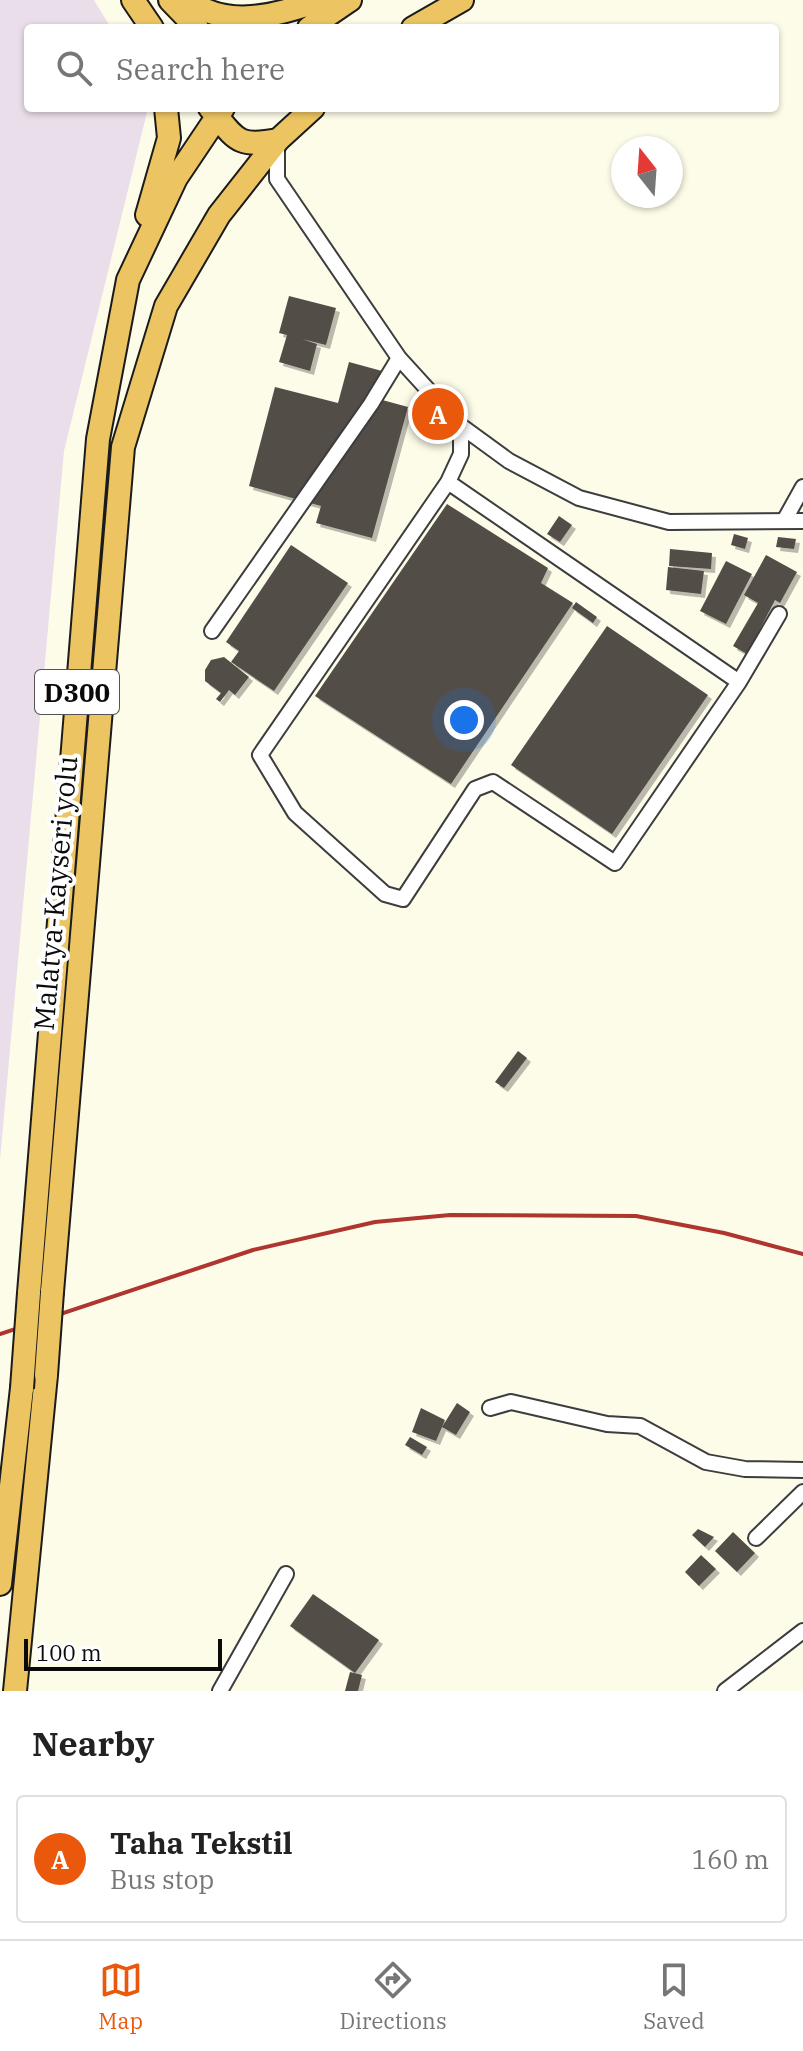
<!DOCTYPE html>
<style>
body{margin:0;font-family:"IBM Plex Serif",serif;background:#f6f6f6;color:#222}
.compass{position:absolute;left:611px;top:136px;width:72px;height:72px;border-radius:50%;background:#fff;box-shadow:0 2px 6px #0004;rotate:343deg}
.scale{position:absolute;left:24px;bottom:20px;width:198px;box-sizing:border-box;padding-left:8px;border:4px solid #0a0a0a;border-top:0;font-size:22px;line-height:28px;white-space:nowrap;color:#0a0a0a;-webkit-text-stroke:6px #fff;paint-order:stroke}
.you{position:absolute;left:464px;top:720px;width:28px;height:28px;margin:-20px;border:6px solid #fff;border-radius:50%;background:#1a73e8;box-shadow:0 0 0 12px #1a73e833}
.badge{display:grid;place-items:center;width:52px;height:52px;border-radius:50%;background:#ea580c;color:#fff;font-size:26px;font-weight:700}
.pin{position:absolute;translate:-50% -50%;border:4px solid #fff;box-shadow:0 2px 8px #0006}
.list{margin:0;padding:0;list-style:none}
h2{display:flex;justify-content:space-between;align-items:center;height:104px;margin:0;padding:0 32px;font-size:34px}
h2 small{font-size:26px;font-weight:400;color:#767676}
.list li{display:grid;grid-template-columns:52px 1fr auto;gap:24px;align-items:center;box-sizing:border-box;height:128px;margin:0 16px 16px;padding:0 16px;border:2px solid #e0e0e0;border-radius:8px}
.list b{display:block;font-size:30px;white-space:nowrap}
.list p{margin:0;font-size:26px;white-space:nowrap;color:#767676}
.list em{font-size:26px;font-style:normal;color:#767676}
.icon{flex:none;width:44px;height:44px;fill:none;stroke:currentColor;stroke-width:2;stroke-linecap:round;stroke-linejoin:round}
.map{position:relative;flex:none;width:803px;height:1691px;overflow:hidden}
.search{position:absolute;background:#fff;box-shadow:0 2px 6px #0004;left:24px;right:24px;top:24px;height:88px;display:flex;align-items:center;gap:20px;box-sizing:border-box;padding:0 28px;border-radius:8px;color:#767676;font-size:30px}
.sheet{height:248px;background:#fff}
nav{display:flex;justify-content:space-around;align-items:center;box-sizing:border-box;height:112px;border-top:2px solid #e0e0e0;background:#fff;font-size:22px;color:#767676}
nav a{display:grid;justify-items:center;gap:4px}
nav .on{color:#ea580c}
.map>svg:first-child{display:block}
.industrial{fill:#e9dee9}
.building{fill:#524d47;filter:url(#shadow)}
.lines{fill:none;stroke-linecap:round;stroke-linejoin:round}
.minor-casing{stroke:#3d3d3d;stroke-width:18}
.trunk-casing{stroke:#1b1b1b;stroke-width:26}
.minor{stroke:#fff;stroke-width:14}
.trunk{stroke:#ecc462;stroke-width:22}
.rail{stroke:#ae362e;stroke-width:4}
.trunk-bridge-casing{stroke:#1b1b1b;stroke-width:26;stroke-linecap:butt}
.trunk-bridge{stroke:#ecc462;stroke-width:22}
.labels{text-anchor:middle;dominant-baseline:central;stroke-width:8;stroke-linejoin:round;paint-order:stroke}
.shield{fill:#fff;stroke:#545454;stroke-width:2}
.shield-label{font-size:26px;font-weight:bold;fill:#0a0a0a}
.street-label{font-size:28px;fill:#0a0a0a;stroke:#fff}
</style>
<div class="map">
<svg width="803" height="1691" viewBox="0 0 803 1691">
<defs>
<filter id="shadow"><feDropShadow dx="4" dy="4" stdDeviation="0" flood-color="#0004"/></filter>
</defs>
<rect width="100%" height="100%" fill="#fdfce9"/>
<path class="industrial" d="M 0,0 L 94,0 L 111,28 L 28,28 L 28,108 L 148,108 L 64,451 L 0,1160 Z"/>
<path class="building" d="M 289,296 L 336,308 L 326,345 L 302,339 L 317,344 L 310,371 L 279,362 L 287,335 L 279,333 Z
M 349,362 L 382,371 L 375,398 L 408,407 L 372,538 L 316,523 L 321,506 L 249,486 L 275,387 L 338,403 Z
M 447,504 L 548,568 L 541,583 L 573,603 L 451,784 L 315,696 Z
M 559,516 L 572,525 L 560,542 L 547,534 Z
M 734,534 L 748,538 L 745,549 L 731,545 Z
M 778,537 L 796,539 L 794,549 L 776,547 Z
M 291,545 L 348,583 L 274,691 L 231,662 L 239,651 L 226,642 Z
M 670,549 L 712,553 L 711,569 L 669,566 Z
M 766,555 L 797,572 L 780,603 L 775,600 L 747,654 L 733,646 L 758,603 L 744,595 Z
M 726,561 L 752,574 L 726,624 L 700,611 Z
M 668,567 L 704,571 L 701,594 L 666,590 Z
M 576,602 L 597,617 L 593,623 L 572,608 Z
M 607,626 L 708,695 L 612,834 L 511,765 Z
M 224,657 L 249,677 L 235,695 L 229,690 L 220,702 L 216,699 L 221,693 L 205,681 L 205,670 L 211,660 Z
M 518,1051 L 527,1058 L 504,1088 L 495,1082 Z
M 457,1403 L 470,1412 L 456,1435 L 442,1427 Z
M 421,1408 L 445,1420 L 436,1441 L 412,1432 Z
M 410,1437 L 427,1447 L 422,1455 L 405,1445 Z
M 698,1529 L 714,1537 L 705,1547 L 692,1535 Z
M 733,1532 L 755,1553 L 737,1572 L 715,1551 Z
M 701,1555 L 716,1569 L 699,1586 L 685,1572 Z
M 313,1594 L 379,1640 L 355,1673 L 290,1626 Z
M 350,1672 L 362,1675 L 358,1691 L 345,1691 Z"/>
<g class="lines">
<g class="minor-casing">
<path id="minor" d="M 277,146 L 277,179 L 399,358 L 461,426 L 509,461 L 579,498 L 669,522 L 803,521
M 461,426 L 461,454 L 448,482 L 260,755 L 295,813 L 385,894 L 403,899 L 475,789 L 493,782 L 615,863 L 739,682
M 448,482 L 739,682 L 779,614
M 784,521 L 803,487
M 212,631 L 371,404 L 399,358
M 490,1408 L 511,1402 L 607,1424 L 640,1426 L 706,1462 L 745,1469 L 803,1470
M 756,1538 L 803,1492
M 220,1691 L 286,1574
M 725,1691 L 803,1631"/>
</g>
<g class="trunk-casing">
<path id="trunk" d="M 133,0 L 152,28
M 170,0 L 197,28
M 188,0 C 229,31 278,14 322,0
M 309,28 L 350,0
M 413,28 L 462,0
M 210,108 C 236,139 236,148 278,140
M 147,215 L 169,138 L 166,108
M 52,1292 L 123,447 L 166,306 L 219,215 L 278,140 L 313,108
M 29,1293 L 98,439 L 128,280 L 176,178 L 223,108
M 0,1584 L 22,1388
M 15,1691 L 46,1375"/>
</g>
<use href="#minor" class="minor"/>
<use href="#trunk" class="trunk"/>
<path class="rail" d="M 0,1334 L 253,1250 L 375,1222 L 450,1215 L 636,1216 L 724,1233 L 803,1254"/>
<g class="trunk-bridge-casing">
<path id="trunk-bridge" d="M 46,1375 L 52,1292
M 22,1388 L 29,1293"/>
</g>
<use href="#trunk-bridge" class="trunk-bridge"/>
</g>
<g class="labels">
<rect class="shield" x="35" y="670" width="84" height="44" rx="6"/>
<g class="shield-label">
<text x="77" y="692">D300</text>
</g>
<g class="street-label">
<text transform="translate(55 893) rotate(-85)">Malatya-Kayseri yolu</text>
</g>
</g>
</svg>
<svg class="compass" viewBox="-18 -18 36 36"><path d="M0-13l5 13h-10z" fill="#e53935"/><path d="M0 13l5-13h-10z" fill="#767676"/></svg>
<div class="scale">100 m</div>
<div class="you"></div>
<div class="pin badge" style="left:438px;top:414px">A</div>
<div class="search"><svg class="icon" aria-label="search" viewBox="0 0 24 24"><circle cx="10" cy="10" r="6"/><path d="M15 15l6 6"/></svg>Search here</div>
</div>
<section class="sheet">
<h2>Nearby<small></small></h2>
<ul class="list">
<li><span class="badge">A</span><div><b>Taha Tekstil</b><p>Bus stop</p></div><em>160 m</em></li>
</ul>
</section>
<nav>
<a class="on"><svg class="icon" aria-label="map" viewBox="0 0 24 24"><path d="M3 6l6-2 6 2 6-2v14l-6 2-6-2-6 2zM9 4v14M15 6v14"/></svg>Map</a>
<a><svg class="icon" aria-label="directions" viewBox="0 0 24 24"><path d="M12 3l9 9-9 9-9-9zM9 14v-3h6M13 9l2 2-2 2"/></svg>Directions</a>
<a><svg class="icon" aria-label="saved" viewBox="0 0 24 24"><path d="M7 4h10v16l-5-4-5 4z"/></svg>Saved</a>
</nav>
